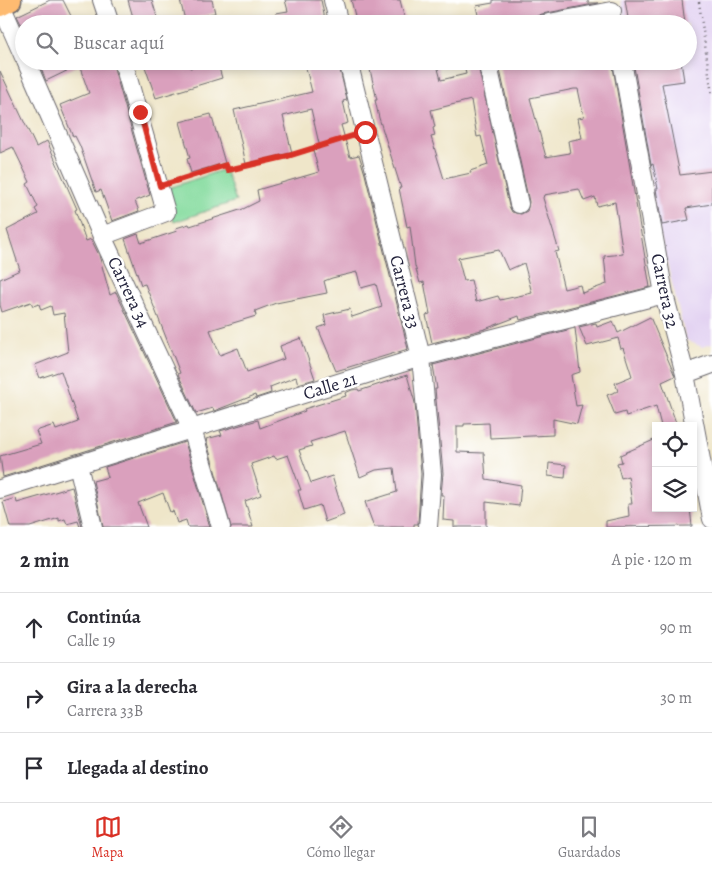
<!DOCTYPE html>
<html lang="es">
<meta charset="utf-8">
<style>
body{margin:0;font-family:Alegreya,serif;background:#f7f7f7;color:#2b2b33}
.controls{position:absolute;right:15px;bottom:15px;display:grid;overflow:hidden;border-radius:0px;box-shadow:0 2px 8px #0003}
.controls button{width:45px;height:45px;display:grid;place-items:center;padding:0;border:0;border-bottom:1px solid #e1e1e2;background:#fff;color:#2b2b33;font:25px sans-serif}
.stop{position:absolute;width:15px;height:15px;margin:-11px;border:4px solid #d93025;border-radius:50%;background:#fff}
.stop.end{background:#d93025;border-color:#fff;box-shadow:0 1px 5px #0008}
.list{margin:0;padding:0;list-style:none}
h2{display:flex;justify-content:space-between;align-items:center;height:65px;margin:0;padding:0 20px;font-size:21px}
h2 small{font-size:16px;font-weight:400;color:#7c7c81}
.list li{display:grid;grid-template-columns:32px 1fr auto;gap:15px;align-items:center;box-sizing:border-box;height:70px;padding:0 20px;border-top:1px solid #e1e1e2}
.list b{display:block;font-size:19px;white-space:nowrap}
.list p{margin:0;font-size:16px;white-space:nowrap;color:#7c7c81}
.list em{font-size:16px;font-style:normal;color:#7c7c81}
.icon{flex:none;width:28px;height:28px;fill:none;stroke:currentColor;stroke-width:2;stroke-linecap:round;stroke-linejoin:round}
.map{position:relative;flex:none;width:712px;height:527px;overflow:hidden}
.search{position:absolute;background:#fff;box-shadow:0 2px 8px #0003;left:15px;right:15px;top:15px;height:55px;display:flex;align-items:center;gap:12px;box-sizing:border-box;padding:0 18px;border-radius:28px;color:#7c7c81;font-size:19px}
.sheet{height:275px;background:#fff}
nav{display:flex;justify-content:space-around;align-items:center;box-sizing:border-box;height:70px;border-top:1px solid #e1e1e2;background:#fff;font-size:14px;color:#7c7c81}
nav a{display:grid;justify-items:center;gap:2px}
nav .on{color:#d93025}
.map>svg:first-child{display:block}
.built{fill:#e3d3f2}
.green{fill:#85db9f;stroke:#547e6d}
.building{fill:#daa0bd;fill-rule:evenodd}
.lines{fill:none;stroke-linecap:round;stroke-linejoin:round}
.minor-casing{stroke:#6a676d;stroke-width:20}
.major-casing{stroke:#6a676d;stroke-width:25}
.path{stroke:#6a676d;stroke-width:2.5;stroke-dasharray:1 4;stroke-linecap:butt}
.minor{stroke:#fff;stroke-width:18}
.major{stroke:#febb71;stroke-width:22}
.route{stroke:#d93025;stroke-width:6}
.labels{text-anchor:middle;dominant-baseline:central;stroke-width:5;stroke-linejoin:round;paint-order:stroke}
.street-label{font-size:18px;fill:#22223b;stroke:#fff}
</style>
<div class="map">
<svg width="712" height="527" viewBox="0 0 712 527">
<rect width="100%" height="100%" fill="#fff"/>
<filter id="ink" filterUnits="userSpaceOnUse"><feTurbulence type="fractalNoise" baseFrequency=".02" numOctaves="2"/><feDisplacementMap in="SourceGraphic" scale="10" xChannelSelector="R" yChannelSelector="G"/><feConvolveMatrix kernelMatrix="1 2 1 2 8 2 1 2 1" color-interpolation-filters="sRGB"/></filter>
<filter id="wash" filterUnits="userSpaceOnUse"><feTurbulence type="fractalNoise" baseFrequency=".0096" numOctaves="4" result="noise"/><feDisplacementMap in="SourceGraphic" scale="20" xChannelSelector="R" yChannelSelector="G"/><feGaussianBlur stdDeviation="1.12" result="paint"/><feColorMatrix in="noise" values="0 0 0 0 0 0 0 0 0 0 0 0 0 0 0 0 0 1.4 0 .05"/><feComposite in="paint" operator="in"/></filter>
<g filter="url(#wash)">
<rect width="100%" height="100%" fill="#efe6c9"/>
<path class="built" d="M 621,0 L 712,0 L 712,344 L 702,347 L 686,340 L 657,222 L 631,61 L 688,61 L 688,24 L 625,24 Z"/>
<path class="green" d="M 225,169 L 236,201 L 174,222 L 163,190 Z"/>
<g id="blocks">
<path class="building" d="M 50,0 L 63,0 L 75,24 L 21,24 L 17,16 Z
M 128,0 L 152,0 L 159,24 L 135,24 Z
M 180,0 L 212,0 L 215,13 L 185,20 Z
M 285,0 L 321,0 L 326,24 L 279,24 L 276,13 L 288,11 Z
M 351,0 L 400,0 L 406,24 L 357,24 Z
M 493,0 L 588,0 L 588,3 L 599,3 L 542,14 L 537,16 L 534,24 L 480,24 L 476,6 L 493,3 Z
M 625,0 L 682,0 L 685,24 L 629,24 Z
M 38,61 L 112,61 L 150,195 L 135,201 L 139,211 L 112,221 L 101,190 L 96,192 L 80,146 L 75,136 L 73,137 L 60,105 L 89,93 L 79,65 L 46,81 Z
M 143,61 L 188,61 L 190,68 L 217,61 L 222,78 L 156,98 Z
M 315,61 L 338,61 L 347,100 L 343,101 L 348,123 L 341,125 L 350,157 L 359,155 L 365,174 L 408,349 L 336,371 L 318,328 L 326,325 L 324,315 L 350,309 L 352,317 L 382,307 L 376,284 L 361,288 L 357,272 L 332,278 L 324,281 L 327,293 L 276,303 L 255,311 L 256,316 L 210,330 L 220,355 L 238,348 L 247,372 L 284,359 L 280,346 L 301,338 L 315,379 L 298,384 L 296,377 L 270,387 L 271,393 L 256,398 L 255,395 L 214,411 L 213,408 L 196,413 L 178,374 L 180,373 L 145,284 L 141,285 L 125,239 L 138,234 L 141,243 L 177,231 L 176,228 L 189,224 L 190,226 L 243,209 L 259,201 L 257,190 L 319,172 L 313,150 L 320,148 L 311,109 L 283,116 L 292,153 L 246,164 L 234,110 L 312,92 L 305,64 Z
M 368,61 L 436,61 L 441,80 L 466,74 L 463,61 L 477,61 L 509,206 L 512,212 L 521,214 L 527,211 L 529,202 L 498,61 L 612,61 L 650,287 L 520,320 L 519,316 L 485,329 L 432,343 L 426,315 L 430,314 L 424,282 L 420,283 L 415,266 L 410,226 L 407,227 L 399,188 L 401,188 L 379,118 L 375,100 L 377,100 ZM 574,89 L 578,89 L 584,117 L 578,118 L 582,138 L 568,141 L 570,153 L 546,157 L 530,98 ZM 471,100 L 477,137 L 481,136 L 488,165 L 470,171 L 471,173 L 444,179 L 431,137 L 435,136 L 433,128 L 435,127 L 431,110 ZM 579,189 L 584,201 L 595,197 L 597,206 L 615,202 L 623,254 L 604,256 L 607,284 L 582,293 L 580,285 L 564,289 L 555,252 L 559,251 L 543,198 L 544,195 ZM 499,250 L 508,270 L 524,263 L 532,293 L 500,300 L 498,296 L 476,302 L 471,280 L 464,281 L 458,258 Z
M 633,61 L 681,61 L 684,81 L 662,84 L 680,175 L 712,171 L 712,204 L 686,208 L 689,220 L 662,225 L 656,189 L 658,189 L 653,164 L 651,165 Z
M 0,71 L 36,147 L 47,141 L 77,209 L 75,210 L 86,241 L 91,239 L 99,255 L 110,295 L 116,292 L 177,422 L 3,477 L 0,456 L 41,444 L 36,431 L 54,425 L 56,430 L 78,422 L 61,371 L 40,378 L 35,365 L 68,352 L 64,313 L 53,315 L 51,306 L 41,310 L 39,304 L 33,306 L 31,302 L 2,312 L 0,305 L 0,279 L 20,270 L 7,230 L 38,214 L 35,209 L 38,207 L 27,184 L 30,182 L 13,147 L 0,153 Z
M 211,114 L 225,163 L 191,173 L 187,159 L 190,158 L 180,122 Z
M 650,317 L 675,376 L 662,382 L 677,426 L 661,426 L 656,406 L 626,416 L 625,412 L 615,415 L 607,395 L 618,391 L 615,383 L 632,376 L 623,348 L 621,349 L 618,338 L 587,346 L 579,327 L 596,323 L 597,327 L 613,321 L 618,333 Z
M 575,328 L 580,372 L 571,375 L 576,406 L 582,405 L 577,424 L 553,419 L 553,435 L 490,438 L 489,423 L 464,424 L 464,426 L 457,426 L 457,452 L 484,453 L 486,479 L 521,485 L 519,506 L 486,502 L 486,527 L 454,527 L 454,521 L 443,520 L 444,495 L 441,495 L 443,473 L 435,389 L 437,389 L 433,365 Z
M 407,375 L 415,403 L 421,474 L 418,524 L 414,524 L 414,527 L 374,527 L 365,502 L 397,492 L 394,468 L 376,470 L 360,477 L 345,431 L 310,442 L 312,446 L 299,450 L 311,483 L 332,476 L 344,515 L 325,522 L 320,505 L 304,510 L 298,490 L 301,490 L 288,455 L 276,459 L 274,456 L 251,464 L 261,495 L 245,501 L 253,527 L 231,527 L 206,439 L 222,435 L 220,431 L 258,420 L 260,428 L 305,411 L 304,409 L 346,396 L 345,393 L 352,390 L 358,389 L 359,391 Z
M 656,439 L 656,508 L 690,508 L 692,526 L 606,527 L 606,521 L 629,516 L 628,504 L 632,504 L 628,476 L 621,478 L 617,463 L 622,462 L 620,455 Z
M 185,442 L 210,527 L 188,527 L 186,520 L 177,523 L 173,511 L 170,512 L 163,493 L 138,503 L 147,527 L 103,527 L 93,481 L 108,477 L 105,467 Z
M 549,463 L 566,465 L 565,478 L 548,476 Z
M 72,487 L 82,527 L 80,527 L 78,521 L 67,524 L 65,519 L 59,521 L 59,518 L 30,527 L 10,527 L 3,502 L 16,498 L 17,503 Z"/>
</g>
</g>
<g filter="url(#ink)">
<use href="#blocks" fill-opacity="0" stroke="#6a676d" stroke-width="1"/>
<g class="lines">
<g class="minor-casing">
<path id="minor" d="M 102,0 L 110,24
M 333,0 L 339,24
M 0,3 L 24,57
M 544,24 L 612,11
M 26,61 L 102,236 L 192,429 L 221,527
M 348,61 L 421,357 L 432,474 L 428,527
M 487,61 L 519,204
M 622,61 L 664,294 L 685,374 L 712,519
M 102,236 L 166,212 L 123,61
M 685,374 L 712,364
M 78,465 L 93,527
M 0,489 L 421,357 L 664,294"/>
</g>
<g class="major-casing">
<path id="major" d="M 0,5 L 10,0"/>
</g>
<path class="path" d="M 699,2 L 712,95
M 174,181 L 226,165 L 227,171 L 288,156 L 350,137"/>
<use href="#minor" class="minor"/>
<use href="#major" class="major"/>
</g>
</g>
<g class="lines" filter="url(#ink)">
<path class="route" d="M 140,112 L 160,186 L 226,165 L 228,170 L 288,156 L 365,132"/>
</g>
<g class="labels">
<g class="street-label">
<text transform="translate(665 291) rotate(78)">Carrera 32</text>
<text transform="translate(129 292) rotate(65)">Carrera 34</text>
<text transform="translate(405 292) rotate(76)">Carrera 33</text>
<text transform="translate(330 386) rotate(-17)">Calle 21</text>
</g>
</g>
</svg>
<div class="controls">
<button><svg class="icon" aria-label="locate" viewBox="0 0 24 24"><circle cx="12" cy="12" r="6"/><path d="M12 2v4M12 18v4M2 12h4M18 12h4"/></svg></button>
<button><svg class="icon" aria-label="layers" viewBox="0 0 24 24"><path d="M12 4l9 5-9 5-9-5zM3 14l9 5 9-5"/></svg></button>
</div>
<div class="stop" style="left:365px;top:132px"></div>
<div class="stop end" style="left:140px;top:112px"></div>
<div class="search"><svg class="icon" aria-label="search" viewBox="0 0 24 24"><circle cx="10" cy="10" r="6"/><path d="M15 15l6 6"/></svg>Buscar aquí</div>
</div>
<section class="sheet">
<h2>2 min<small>A pie · 120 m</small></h2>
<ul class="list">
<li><svg class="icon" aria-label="ahead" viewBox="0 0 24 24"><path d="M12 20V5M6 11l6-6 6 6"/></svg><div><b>Continúa</b><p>Calle 19</p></div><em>90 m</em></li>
<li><svg class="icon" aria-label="right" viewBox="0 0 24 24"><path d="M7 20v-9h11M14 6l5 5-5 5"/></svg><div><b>Gira a la derecha</b><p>Carrera 33B</p></div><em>30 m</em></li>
<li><svg class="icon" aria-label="arrive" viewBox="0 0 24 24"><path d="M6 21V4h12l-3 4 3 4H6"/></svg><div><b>Llegada al destino</b></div></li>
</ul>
</section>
<nav>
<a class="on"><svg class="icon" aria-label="map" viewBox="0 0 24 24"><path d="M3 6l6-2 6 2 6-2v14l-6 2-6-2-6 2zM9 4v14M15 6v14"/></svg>Mapa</a>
<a><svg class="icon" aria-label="directions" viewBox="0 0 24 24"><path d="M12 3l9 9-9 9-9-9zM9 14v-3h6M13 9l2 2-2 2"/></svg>Cómo llegar</a>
<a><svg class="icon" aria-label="saved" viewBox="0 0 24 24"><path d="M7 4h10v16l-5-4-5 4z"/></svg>Guardados</a>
</nav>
